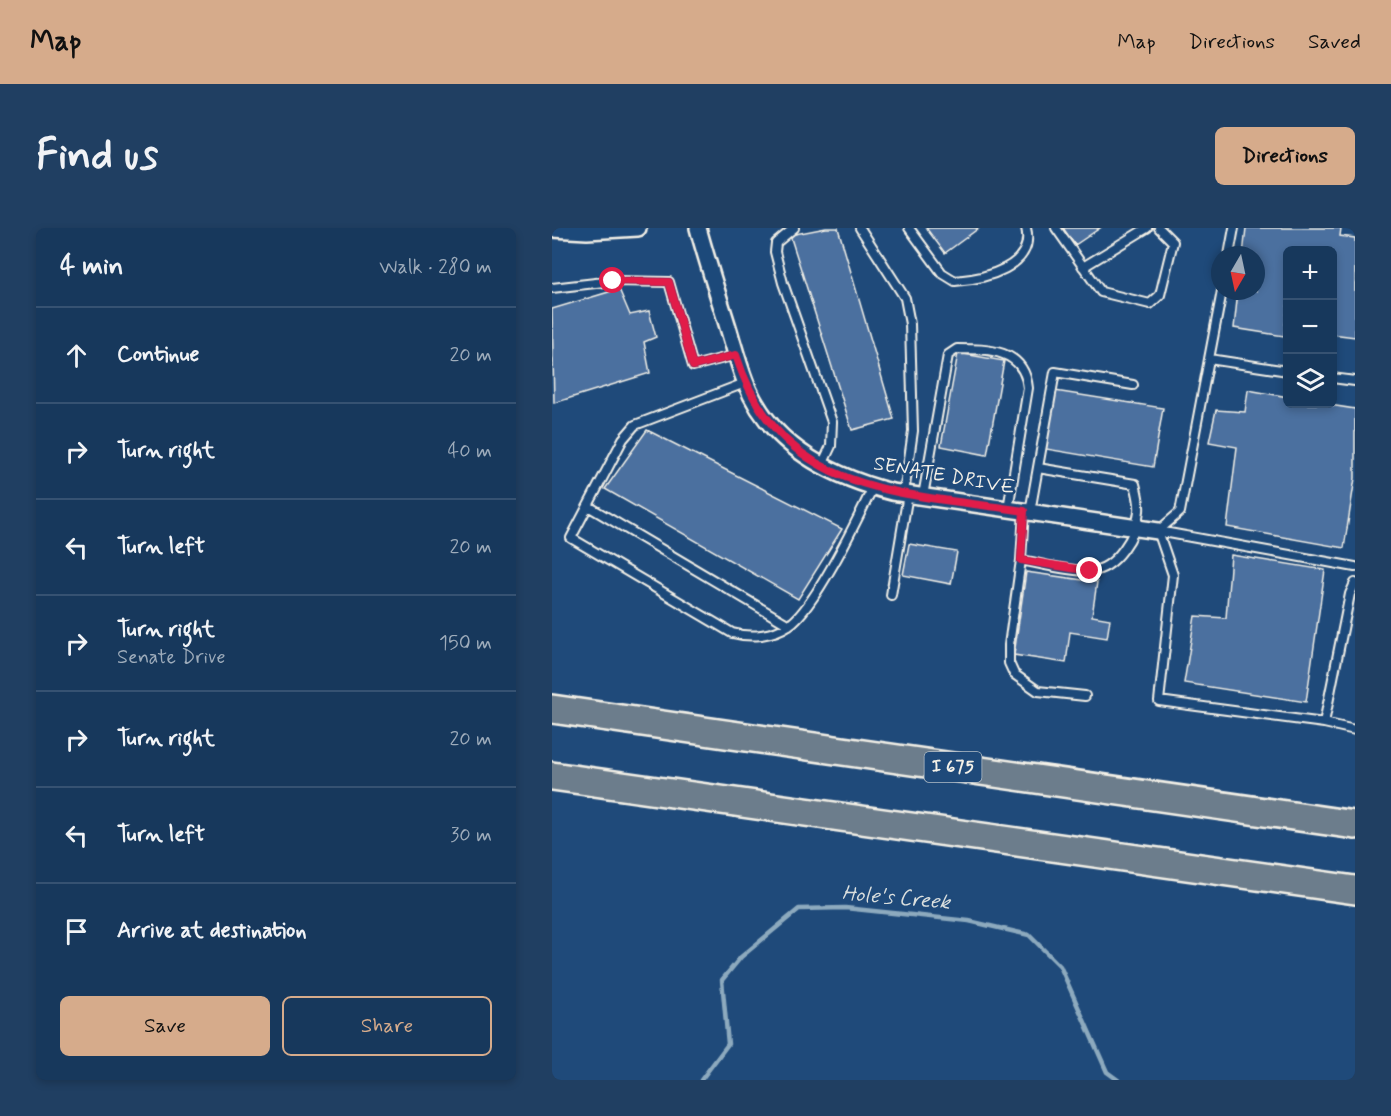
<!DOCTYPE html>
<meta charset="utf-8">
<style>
body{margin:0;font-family:Mynerve,sans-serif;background:#203f62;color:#f1f3f6}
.controls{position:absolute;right:18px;top:18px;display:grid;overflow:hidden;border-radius:9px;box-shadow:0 3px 9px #0003}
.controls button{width:54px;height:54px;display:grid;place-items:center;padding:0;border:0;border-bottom:2px solid #365272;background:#17385c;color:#f1f3f6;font:30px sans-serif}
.compass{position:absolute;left:659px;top:18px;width:54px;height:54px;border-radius:50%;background:#17385c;box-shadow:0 3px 9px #0003;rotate:189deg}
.stop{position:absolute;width:18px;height:18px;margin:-14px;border:4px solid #e11d48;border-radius:50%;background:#fff}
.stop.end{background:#e11d48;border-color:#fff;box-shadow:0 2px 6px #0008}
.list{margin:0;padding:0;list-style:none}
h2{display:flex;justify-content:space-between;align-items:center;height:78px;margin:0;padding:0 24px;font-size:26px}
h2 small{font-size:20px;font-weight:400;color:#9eacbb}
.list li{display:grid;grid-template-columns:39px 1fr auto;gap:18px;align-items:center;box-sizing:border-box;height:96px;padding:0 24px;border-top:2px solid #365272}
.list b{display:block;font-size:22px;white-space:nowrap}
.list p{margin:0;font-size:20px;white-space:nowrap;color:#9eacbb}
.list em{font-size:20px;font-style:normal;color:#9eacbb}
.actions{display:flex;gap:12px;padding:18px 24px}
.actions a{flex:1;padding:14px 0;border:2px solid #d6ab8b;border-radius:9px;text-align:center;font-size:21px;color:#d6ab8b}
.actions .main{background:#d6ab8b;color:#111}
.icon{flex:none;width:33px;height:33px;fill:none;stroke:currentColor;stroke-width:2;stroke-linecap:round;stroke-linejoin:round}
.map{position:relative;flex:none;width:803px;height:852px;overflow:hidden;border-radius:9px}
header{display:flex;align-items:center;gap:36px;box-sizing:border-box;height:84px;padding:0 30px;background:#d6ab8b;color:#111}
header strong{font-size:28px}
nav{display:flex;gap:33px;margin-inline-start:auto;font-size:21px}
.intro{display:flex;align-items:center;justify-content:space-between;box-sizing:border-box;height:144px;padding:0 36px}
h1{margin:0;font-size:42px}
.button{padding:15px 27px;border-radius:9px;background:#d6ab8b;color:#111;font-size:21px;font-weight:700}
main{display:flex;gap:36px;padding:0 36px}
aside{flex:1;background:#17385c;border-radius:9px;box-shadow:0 3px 9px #0003}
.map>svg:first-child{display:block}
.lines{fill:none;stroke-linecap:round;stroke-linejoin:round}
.stream{stroke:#8daabe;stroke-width:4.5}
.building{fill:#4c709f;stroke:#f4f1e8;stroke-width:1.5}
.lane-casing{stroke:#f4f1e8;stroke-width:12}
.street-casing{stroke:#f4f1e8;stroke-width:20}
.highway-casing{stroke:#f4f1e8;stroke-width:32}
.lane{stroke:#1f4a7a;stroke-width:8}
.street{stroke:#1f4a7a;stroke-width:15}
.highway{stroke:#6c7d8c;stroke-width:27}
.route{stroke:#e11d48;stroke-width:8}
.labels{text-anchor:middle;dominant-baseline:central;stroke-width:5;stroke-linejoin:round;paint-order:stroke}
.shield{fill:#1f4a7a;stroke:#b4bfc7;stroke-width:1.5}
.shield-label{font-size:18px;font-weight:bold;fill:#f4f1e8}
.street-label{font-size:20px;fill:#f4f1e8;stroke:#1f4a7a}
.water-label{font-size:21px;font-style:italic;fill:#dadfde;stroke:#1f4a7a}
</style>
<header>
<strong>Map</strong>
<nav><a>Map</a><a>Directions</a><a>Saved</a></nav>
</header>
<div class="intro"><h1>Find us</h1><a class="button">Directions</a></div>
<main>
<aside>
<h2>4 min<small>Walk · 280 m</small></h2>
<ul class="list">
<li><svg class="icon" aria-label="ahead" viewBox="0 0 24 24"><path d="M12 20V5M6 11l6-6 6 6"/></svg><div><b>Continue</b></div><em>20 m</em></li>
<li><svg class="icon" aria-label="right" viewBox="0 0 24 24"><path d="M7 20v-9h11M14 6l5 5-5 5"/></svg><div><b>Turn right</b></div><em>40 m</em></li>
<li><svg class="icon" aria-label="left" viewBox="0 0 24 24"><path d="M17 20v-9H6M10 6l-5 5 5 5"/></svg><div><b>Turn left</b></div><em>20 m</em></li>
<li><svg class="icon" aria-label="right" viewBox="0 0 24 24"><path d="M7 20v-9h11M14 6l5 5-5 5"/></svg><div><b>Turn right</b><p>Senate Drive</p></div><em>150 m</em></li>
<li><svg class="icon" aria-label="right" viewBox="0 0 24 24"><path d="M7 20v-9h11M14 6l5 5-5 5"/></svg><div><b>Turn right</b></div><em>20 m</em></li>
<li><svg class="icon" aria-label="left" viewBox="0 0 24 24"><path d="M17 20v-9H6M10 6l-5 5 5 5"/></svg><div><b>Turn left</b></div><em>30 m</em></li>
<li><svg class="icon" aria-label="arrive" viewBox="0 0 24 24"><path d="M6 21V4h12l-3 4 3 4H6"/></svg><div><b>Arrive at destination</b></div></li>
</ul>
<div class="actions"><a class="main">Save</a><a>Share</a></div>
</aside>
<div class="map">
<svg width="803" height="852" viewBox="0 0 803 852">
<rect width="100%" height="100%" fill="#1f4a7a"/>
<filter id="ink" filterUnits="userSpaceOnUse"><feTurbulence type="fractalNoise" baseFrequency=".0167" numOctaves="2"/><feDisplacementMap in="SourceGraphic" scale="12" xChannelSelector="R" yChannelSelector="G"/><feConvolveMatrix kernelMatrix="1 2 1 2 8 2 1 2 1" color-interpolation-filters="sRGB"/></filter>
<g filter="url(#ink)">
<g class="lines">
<path class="stream" d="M 149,852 L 176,816 L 170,752 L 189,729 L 247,681 L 293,680 L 417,693 L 477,707 L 508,738 L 555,844 L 566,852"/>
</g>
<path class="building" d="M 274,0 L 286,0 L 342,191 L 300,202 L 238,7 Z
M 374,0 L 427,0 L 393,25 Z
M 511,0 L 548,0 L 523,17 Z
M 694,0 L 789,0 L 788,8 L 803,10 L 803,109 L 780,106 L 780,22 L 736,22 L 736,74 L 732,108 L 682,100 L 686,63 L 704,63 L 704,27 L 691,27 Z
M 67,61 L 78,87 L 97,83 L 104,109 L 92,114 L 98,145 L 2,175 L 0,81 Z
M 406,125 L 452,133 L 435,227 L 389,218 Z
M 696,162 L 736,169 L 736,176 L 771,176 L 803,181 L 803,250 L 792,320 L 675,299 L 685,219 L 657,214 L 664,182 L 693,184 Z
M 503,163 L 611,180 L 601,239 L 494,221 Z
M 95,202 L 290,301 L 246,371 L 53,261 Z
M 357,316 L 405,324 L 399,356 L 351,347 Z
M 679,327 L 773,342 L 754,474 L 632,455 L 643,388 L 674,390 Z
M 474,344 L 545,354 L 540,388 L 558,391 L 555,410 L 518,404 L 514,435 L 462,427 Z"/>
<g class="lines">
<g class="lane-casing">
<path id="lane" d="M 242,0 L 224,15 L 223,24 L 231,55 L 280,194 L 279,218 L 270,237
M 308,0 L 353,70 L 358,96 L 361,203 L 352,265
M 357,0 L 390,45 L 403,53 C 432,51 484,39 474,0
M 504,0 L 549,64 L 598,76 L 608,67 L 621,14 L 607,0
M 677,27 L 682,0
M 531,39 L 595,0
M 0,60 L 61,53 L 117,54 L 141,138 L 184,127
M 670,63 L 657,131 L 736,143
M 780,150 L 803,153
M 193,155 L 83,197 L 71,211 L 19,310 L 180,405 C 199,410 220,408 237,397 C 263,380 306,290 321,259
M 371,268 L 396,127 L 405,121 C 437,121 472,121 476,160 L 456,281
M 36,278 L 237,397
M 472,283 L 469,332 C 491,336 515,343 538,343 C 564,342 585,306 587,283 C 588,274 585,264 583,256 L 486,240
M 478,284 L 503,144 L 581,157
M 606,303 L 621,347 L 607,473 L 772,495 L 803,502
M 606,303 L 803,339
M 606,303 L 628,284 L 657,131
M 469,332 L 457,417 L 457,435 L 462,446 L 486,463 L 533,468
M 339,367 L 356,266
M 772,495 L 798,366 L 803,355"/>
</g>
<g class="street-casing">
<path id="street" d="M 146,0 C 155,33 165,64 175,96 C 181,115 186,135 193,153 C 217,217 278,248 340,264 L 606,303
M 0,1 L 35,3 L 86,0"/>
</g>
<g class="highway-casing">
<path id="highway" d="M 0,481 L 803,597
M 0,548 L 803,662"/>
</g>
<use href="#lane" class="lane"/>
<use href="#street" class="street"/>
<use href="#highway" class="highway"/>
</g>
</g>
<g class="lines" filter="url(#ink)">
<path class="route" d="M 61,53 L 117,54 L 141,138 L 184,127 C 229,269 349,264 472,283 L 469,332 L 538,343"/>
</g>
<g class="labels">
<rect class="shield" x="372.5" y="524" width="57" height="30" rx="4.5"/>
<g class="shield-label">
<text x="401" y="539">I 675</text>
</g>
<g class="street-label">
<text transform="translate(392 248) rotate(10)">SENATE DRIVE</text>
</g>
<g class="water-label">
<text transform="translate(344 670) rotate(5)">Hole's Creek</text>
</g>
</g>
</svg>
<div class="controls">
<button>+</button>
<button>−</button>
<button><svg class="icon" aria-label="layers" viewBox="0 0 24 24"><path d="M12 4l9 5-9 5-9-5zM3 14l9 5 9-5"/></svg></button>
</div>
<svg class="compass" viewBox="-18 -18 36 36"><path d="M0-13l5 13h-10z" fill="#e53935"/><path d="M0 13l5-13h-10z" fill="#9eacbb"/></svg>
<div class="stop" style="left:61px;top:53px"></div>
<div class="stop end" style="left:538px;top:343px"></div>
</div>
</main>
